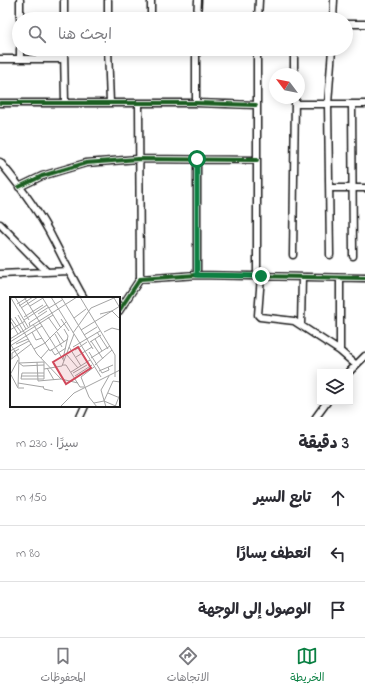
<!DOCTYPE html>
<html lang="ar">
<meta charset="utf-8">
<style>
body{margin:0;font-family:"Indie Flower","Playpen Sans Arabic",sans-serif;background:#f2f2f3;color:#2b2b33;direction:rtl}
.controls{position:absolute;right:12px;bottom:12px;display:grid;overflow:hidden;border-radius:0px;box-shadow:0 2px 10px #0003}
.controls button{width:36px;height:36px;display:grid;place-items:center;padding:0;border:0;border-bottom:1px solid #e1e1e2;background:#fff;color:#2b2b33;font:20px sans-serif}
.compass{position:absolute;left:269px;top:68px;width:36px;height:36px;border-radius:50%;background:#fff;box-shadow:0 2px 10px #0003;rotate:302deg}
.stop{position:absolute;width:12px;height:12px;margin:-9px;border:3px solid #0b8043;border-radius:50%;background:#fff}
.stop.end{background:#0b8043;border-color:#fff;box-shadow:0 1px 4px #0008}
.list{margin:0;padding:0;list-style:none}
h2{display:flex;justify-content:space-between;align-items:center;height:52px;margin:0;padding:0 16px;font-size:17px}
h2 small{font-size:13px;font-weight:400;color:#7c7c81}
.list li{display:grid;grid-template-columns:26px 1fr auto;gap:12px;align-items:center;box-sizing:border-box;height:56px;padding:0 16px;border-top:1px solid #e1e1e2}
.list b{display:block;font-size:15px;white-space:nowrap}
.list em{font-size:13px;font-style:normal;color:#7c7c81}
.icon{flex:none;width:22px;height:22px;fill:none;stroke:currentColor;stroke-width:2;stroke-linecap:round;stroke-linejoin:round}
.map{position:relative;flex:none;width:365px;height:417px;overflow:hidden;direction:ltr}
.search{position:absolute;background:#fff;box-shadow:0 2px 10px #0003;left:12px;right:12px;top:12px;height:44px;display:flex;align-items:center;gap:10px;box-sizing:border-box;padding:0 14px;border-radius:22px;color:#7c7c81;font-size:15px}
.sheet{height:220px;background:#fff}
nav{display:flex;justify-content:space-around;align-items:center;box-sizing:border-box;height:56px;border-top:1px solid #e1e1e2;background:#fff;font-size:11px;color:#7c7c81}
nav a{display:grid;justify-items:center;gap:2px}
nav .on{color:#0b8043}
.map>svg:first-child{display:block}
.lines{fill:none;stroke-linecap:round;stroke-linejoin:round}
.street-casing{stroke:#1c1c1c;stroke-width:9}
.street{stroke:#fff;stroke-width:6}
.cycleway-casing{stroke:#fff;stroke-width:6}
.cycleway{stroke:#1b5e20;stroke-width:4}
.route{stroke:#0b8043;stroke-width:5}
.inset-road{fill:none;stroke:#a4a4a4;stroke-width:1}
.view{fill:#d1495b;fill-opacity:0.15;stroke:#d1495b;stroke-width:2}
.inset-edge{fill:none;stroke:#1c1c1c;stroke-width:2}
</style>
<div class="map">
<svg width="365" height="417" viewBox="0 0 365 417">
<rect width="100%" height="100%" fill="#fff"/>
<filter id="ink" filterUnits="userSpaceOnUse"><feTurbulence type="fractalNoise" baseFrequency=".025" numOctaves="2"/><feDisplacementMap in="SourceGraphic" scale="8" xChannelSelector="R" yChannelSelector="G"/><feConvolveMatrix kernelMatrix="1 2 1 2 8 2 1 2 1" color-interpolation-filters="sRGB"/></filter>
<g filter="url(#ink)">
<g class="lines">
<g class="street-casing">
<path id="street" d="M 20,0 L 20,19
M 64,0 L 64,19
M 108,19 L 108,0
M 151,19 L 151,0
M 197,19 L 198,0
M 258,19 L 259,0
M 333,19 L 334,0
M 346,24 L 365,24
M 20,49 L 20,59
M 64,49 L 65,103
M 108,49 L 110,103
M 196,49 L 196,103
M 294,49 L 294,74
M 0,59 L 64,59
M 0,103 L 196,103 L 256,105
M 139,103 L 140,279
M 295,104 L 365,104
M 352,104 L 353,256
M 197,159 L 197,275
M 0,162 C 20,186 40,213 54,241 C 64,260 73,279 84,298
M 19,187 L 42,176 L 86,163 L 138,159 L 257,160
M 330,188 L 365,188
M 0,224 L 47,272
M 293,255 L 295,98
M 330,255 L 328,104 L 332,49
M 0,274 L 69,271
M 257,276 L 257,49
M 261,276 L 258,315 L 260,317 L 294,321 L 340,351 L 355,364
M 119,311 L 140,279 L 197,275 L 365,278
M 301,325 L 302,277
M 340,351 L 340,278
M 349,372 L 365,356
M 80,417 L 85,406
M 316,417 L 327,402"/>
</g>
<use href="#street" class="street"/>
<g class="cycleway-casing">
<path id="cycleway" d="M 0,103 L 196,103 L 256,105
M 19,187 L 42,176 L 86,163 L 138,159 L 257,160
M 119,311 L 140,279 L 197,275 L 365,278"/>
</g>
<use href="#cycleway" class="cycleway"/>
</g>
</g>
<g class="lines" filter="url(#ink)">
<path class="route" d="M 197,159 L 197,275 L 261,276"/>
</g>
<g transform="translate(10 297)">
<rect width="110" height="110" fill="#fff"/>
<path class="inset-road" d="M 5,0 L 19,23M 14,0 L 54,64M 32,0 L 51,31M 41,0 L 91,80M 51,0 L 83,52M 70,0 L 105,58 L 105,80M 1,1 L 18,30M 7,7 L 18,0M 9,9 L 23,0M 20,9 L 33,1M 11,11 L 28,0M 39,11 L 52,3M 42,16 L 67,0M 28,17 L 39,10M 90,17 L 102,14 L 110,22M 8,18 L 16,32M 0,20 L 11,35M 5,20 L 27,57 L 51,82 L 68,86M 14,20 L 33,8M 38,20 L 48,34M 64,21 L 76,12M 51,22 L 59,34M 14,23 L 37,8M 1,25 L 8,37M 84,25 L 110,9M 23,27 L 40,54 L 58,42M 20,29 L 19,26 L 37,14M 0,33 L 15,24M 71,33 L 84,25M 22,35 L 26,43 L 32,41M 47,35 L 54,45M 87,35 L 98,52M 94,35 L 102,31 L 110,33M 63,36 L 81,11 L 104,1 L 110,11M 45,37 L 52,50M 74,38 L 87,30M 0,42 L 42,16M 85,42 L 92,54M 81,44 L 93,62M 0,45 L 43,18M 80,45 L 91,38M 35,46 L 56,25M 6,47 L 18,42M 1,48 L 9,61 L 8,90M 0,49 L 32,29M 59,50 L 71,69M 63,50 L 90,34M 24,52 L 35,46M 41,52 L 45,58 L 56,51M 65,53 L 77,45M 0,54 L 19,44M 79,55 L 92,76 L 99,73 L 98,70M 57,58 L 68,71M 66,60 L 82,50M 31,61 L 39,52M 81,61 L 100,49M 2,62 L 2,56 L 9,52M 53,62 L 58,39 L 54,32M 0,63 L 21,47M 27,65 L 28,84 L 51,82M 9,66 L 34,65 L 34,82 L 11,82 L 12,76 L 34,76M 9,66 L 13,69 L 34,68M 52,68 L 56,68 L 70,90 L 74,90M 85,68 L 102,53M 84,70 L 71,80 L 79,100 L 87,110M 37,71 L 44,83M 34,72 L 52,69 L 64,37M 89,74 L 103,68M 61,75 L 80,63M 0,76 L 8,91 L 14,91M 63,76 L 77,68M 0,78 L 8,63M 11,79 L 34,79M 65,79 L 82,68M 8,86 L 33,90M 33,89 L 34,92 L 43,94M 98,96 L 110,101M 94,104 L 108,110M 84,106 L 94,104 L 103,84 L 110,85M 50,110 L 64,96 L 110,73M 96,110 L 91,93 L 99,79M 105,110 L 110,97"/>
<path class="view" d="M 68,50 L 81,71 L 56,87 L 43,65 Z"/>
<rect width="110" height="110" class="inset-edge"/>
</g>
</svg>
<div class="controls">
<button><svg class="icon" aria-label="layers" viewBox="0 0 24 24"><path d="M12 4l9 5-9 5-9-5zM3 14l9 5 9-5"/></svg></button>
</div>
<svg class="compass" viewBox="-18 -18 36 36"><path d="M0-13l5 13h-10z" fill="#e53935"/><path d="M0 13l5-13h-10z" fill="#7c7c81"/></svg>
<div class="stop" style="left:197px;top:159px"></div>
<div class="stop end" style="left:261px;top:276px"></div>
<div class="search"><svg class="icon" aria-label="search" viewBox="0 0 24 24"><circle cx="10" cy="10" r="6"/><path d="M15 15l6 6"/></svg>ابحث هنا</div>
</div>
<section class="sheet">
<h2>3 دقيقة<small>سيرًا · 230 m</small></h2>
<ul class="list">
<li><svg class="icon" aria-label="ahead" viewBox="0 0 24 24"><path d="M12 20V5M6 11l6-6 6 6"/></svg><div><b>تابع السير</b></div><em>150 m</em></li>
<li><svg class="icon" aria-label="left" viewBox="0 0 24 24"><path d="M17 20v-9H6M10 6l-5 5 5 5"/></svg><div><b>انعطف يسارًا</b></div><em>80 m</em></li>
<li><svg class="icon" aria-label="arrive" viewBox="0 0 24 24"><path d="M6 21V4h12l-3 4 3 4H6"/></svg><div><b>الوصول إلى الوجهة</b></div></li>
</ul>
</section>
<nav>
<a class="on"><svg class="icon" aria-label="map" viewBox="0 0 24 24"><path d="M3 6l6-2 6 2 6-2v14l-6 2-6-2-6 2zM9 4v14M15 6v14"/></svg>الخريطة</a>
<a><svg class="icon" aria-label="directions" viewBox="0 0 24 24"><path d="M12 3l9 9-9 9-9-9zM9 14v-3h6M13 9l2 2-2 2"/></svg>الاتجاهات</a>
<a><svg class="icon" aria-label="saved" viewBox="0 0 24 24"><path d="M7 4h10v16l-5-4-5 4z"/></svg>المحفوظات</a>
</nav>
